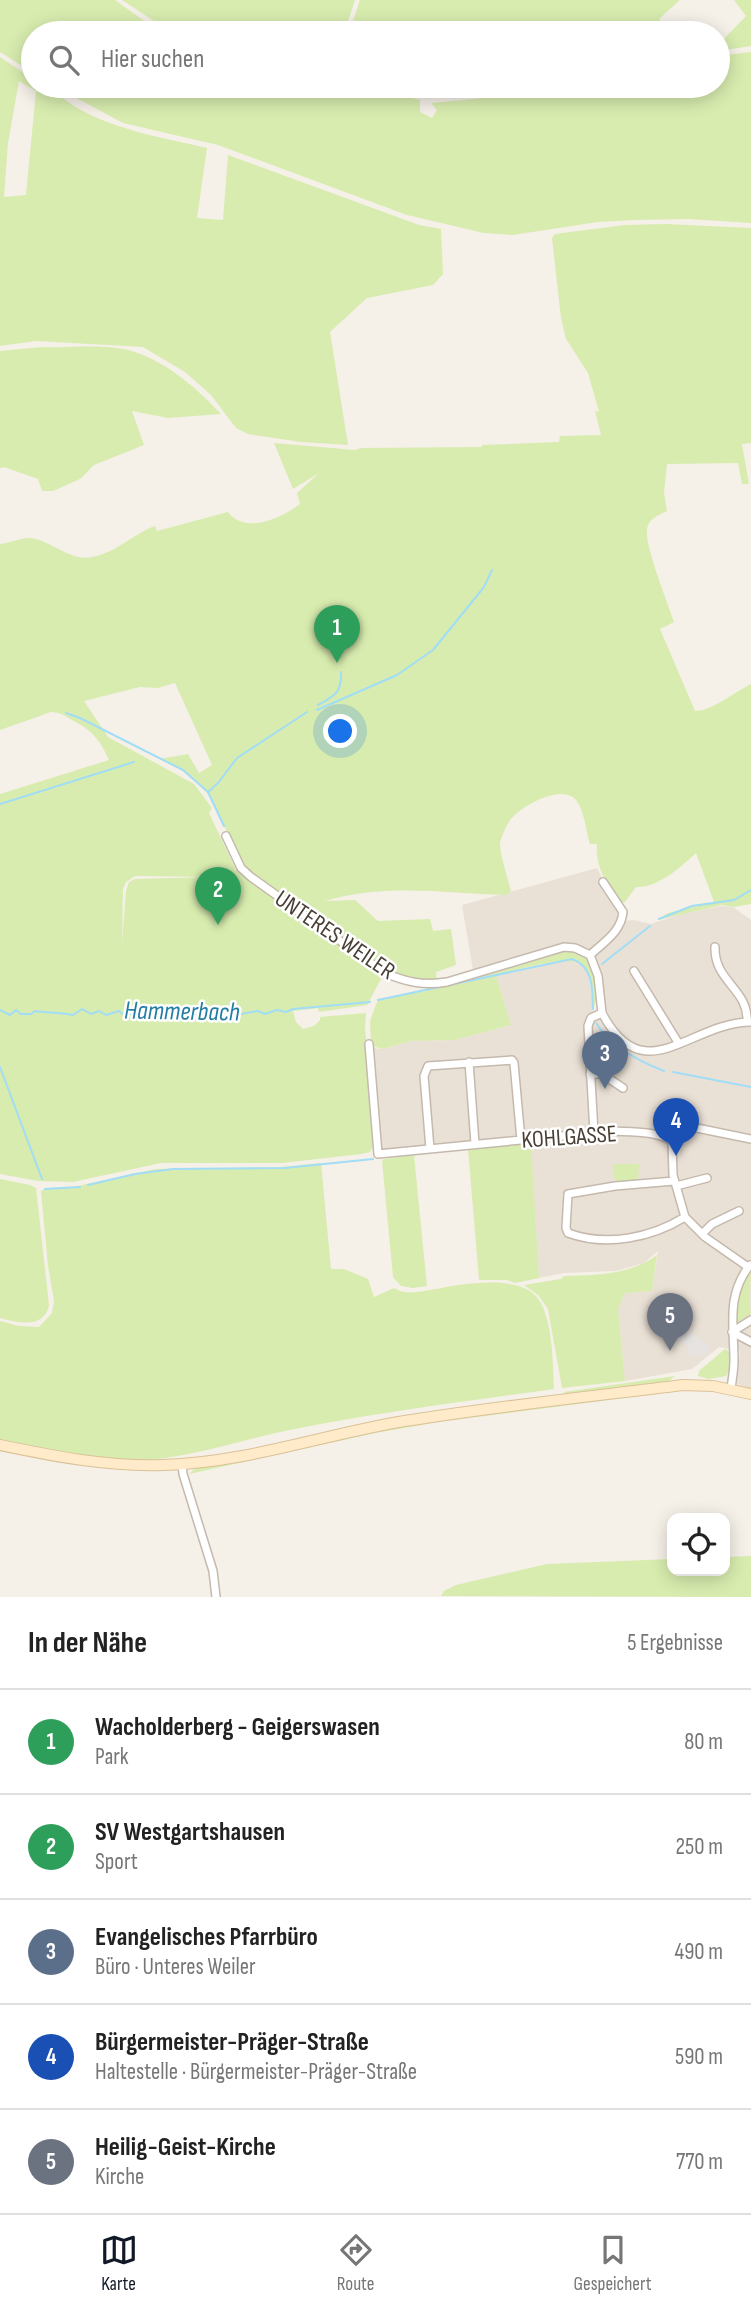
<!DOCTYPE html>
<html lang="de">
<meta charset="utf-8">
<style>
body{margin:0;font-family:"Sofia Sans Condensed",sans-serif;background:#f6f6f6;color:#222}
.controls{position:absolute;right:21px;bottom:21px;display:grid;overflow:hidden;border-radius:14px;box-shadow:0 4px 18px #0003}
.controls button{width:63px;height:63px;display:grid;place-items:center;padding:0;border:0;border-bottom:2px solid #e0e0e0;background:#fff;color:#222;font:35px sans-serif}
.you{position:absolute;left:341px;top:732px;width:24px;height:24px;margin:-18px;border:5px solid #fff;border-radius:50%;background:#1a73e8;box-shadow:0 0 0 10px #1a73e833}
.badge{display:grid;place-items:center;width:46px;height:46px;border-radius:50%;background:#111827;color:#fff;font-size:23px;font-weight:700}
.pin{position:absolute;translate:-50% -58px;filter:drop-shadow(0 2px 4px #0008)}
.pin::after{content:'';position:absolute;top:37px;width:24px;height:21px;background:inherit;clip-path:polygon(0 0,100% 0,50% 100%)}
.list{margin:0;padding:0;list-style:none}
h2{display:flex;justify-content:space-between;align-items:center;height:91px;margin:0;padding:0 28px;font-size:30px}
h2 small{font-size:23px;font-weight:400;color:#767676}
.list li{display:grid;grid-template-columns:46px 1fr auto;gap:21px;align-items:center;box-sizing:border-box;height:105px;padding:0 28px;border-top:2px solid #e0e0e0}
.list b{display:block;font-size:26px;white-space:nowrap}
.list p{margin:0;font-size:23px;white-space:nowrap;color:#767676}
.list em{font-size:23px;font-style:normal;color:#767676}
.icon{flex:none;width:38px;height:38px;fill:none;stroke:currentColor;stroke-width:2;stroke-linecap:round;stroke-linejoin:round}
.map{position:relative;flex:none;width:751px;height:1597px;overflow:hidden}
.search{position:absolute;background:#fff;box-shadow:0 4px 18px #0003;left:21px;right:21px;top:21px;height:77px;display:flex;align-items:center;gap:18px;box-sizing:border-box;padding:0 24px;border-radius:38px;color:#767676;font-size:26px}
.sheet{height:616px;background:#fff}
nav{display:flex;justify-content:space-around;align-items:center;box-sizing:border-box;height:98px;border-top:2px solid #e0e0e0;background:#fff;font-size:19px;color:#767676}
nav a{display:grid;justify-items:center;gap:4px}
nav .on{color:#111827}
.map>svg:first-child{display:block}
.residential{fill:#eae1d6}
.green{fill:#d8ecaf;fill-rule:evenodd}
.parking{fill:#e6e3e0}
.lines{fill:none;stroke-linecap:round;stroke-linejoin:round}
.stream{stroke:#a1ddf6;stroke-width:2}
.minor-casing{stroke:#c5b9ad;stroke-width:10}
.secondary-casing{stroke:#dbc197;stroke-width:12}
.minor{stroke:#fff;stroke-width:7}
.secondary{stroke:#ffebc9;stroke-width:10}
.labels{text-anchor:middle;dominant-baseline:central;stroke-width:5;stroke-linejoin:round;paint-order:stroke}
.street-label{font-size:24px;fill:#494036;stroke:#fff}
.water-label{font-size:26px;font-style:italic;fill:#247da4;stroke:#fff}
</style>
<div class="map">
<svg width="751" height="1597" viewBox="0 0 751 1597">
<rect width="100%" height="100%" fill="#f5f0e8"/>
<path class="residential" d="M 597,868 L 624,921 L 634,920 L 651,924 L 684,913 L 722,906 L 733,907 L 751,920 L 751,1388 L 737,1384 L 740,1351 L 719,1347 L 692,1369 L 625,1381 L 618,1309 L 625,1293 L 652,1291 L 658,1251 L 644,1263 L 616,1271 L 564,1273 L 539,1278 L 530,1136 L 379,1152 L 373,1048 L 383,1049 L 411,1041 L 455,1040 L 511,1025 L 496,975 L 569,960 L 584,966 L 588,973 L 594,1012 L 604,1009 L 588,952 L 521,959 L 473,970 L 462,905 Z"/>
<path class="green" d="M 0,0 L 115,0 L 161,33 L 33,33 L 33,73 L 0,52 Z
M 122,0 L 355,0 L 344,33 L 172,33 Z
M 360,0 L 680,0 L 659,19 L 671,33 L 349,33 Z
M 734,0 L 751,0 L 751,46 L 718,51 L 718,45 L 746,16 Z
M 751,52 L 751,223 L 688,219 L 634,220 L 598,222 L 513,235 L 484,233 L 407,215 L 218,145 L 123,123 L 54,86 L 381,86 L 395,94 L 420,100 L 420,112 L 432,118 L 437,110 L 431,103 L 566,90 L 577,86 L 718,86 L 718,56 Z
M 0,57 L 33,79 L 33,86 C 51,86 65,101 81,110 C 120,131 164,138 207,148 L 197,218 L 223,220 L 228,155 L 419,225 L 441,229 L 443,274 L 433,285 L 367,298 L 330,332 L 348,445 L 301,442 L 248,434 L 236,428 L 211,395 L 185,372 L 143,347 L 36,341 L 0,346 ZM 19,81 L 36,91 L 26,195 L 4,197 L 8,143 Z
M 392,86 L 558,86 C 540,89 522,89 504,91 C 465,95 428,104 392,86 Z
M 666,224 L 751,228 L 751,443 L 742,444 L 749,484 L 742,484 L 738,463 L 667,464 L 664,493 L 667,511 C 659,515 648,519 647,529 C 644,544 668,604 674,622 L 660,629 L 695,711 C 712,711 735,692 751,684 L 751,904 L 734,907 L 722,905 L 657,920 L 668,913 L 714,902 L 696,853 C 681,867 658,888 636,887 L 625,902 L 621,902 C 607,884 595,868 597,844 L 590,844 C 586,831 584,807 574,798 C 559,785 521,806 511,819 C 507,824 501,837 500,844 C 500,855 508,879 511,891 L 506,895 C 446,893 383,883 325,901 L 355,900 L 378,921 L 430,919 L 433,931 L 451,929 L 456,965 L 436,972 L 437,981 L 411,980 L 385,970 L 314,918 L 316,913 C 289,900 261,886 242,863 L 210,796 L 186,772 L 159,759 L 188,754 L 199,773 L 212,765 L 175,683 L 158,688 L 140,687 L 84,701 L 108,737 L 194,784 L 212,808 L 209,813 L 235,868 L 234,871 L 238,868 L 241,873 L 244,874 L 299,917 L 304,916 L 305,920 L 382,977 L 367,1005 L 319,1012 L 318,1008 L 293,1011 L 296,1022 L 303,1029 L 314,1026 L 320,1020 L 320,1017 L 366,1013 L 365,1027 L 374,1144 L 370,1152 L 361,1154 L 282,1163 L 161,1163 L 73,1182 L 38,1181 L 0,1174 L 0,794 L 109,760 C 100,740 92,730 72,720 C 65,716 60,712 51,712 L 0,730 L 0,544 C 10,543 22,537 31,538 C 52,541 71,562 92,557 C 116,553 133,534 155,526 L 157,531 L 228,512 C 245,535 282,518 300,504 L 297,493 L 319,473 L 293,489 L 274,443 L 355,450 L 361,448 L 482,447 L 482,445 L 559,442 L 560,436 L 601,435 L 595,411 L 599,412 L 588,373 L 566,339 L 561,318 L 552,238 L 555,234 L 625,225 ZM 135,876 L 211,877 L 135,879 L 129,882 L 126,891 L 122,943 L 123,889 L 126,882 Z
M 42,347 C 68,348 98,344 123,349 C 160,356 196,387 221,414 L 168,418 L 132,411 L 144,445 L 94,465 L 80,479 L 53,491 L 42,491 L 38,479 L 4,467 L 0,468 L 0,351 Z
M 565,949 C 572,951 582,952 586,956 C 598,965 600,997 593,1009 C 592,996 593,975 583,966 C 570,953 514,971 496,975 L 511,1025 L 455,1040 L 411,1041 L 383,1049 L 371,1046 L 370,1021 L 378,999 L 426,991 L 427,987 Z
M 531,1143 L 539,1278 L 515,1283 L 507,1280 L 479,1280 L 468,1149 Z
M 414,1155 L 427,1286 L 413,1288 L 401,1286 L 393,1277 L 382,1161 L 384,1159 Z
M 321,1163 L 331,1269 L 344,1269 L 368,1279 L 374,1297 L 394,1288 C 406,1296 422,1291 436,1289 C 462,1284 514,1275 535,1295 C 553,1313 553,1365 554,1389 C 467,1401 381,1412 295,1429 C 236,1440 177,1464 116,1460 C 77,1457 38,1448 0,1441 L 0,1321 L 19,1326 L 39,1327 L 52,1313 L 54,1301 L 48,1266 L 41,1191 L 46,1188 L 73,1187 L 156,1169 L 281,1167 Z
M 613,1164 L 639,1164 L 638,1181 L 617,1183 L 614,1177 Z
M 0,1179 L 30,1185 L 36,1188 L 49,1305 C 44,1329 19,1323 0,1318 Z
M 657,1255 L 652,1291 L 625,1293 L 618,1309 L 625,1381 L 562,1388 L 548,1309 L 538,1295 L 524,1285 L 561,1279 L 564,1276 C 597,1275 630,1275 657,1255 Z
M 751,1269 L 749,1305 L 751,1313 L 738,1323 L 734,1323 C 735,1304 739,1285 751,1269 Z
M 725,1349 L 731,1353 L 729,1371 L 726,1376 L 709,1379 L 698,1376 L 699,1371 Z
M 675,1376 L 669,1381 L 658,1383 L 570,1396 L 564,1392 Z
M 671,1390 L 671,1392 L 439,1422 L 375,1433 L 189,1474 L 196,1468 L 392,1426 Z
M 751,1556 L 751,1597 L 441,1596 L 444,1591 L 456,1585 L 547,1564 L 672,1559 L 672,1571 L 725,1571 L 725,1557 Z"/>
<path class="parking" d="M 674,1325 L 696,1335 L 711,1348 L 704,1355 L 689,1356 L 688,1345 L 669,1337 Z"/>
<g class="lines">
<path class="stream" d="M 318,705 C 335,696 342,692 341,672
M 317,710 L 397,675 L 433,650 L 484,587 L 492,570
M 66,713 L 80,718 L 183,770 L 208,792 L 224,826
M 208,792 L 218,783 L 237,758 L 307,712
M 0,804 L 134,762
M 659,919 L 692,906 L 734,900 L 751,890
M 602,964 L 650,926
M 378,1000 L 572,959 C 594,967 592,989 593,1009
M 0,1010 L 10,1015 L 16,1010 L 21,1014 L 31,1014 L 35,1011 C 48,1013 59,1012 73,1015 L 82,1009 L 91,1014 L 99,1011 L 106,1015 L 119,1011 L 124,1015 L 147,1012 L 157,1016 L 160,1012 L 173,1016 L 186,1012 L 203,1015 L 227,1012 L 241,1014 L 258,1011 L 265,1014 L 277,1010 L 286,1012 L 293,1009 L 370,1002
M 596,1023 C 611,1047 638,1061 664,1071
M 0,1067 L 42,1179
M 673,1072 L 751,1087
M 88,1185 L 135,1174 L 173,1169 L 285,1168 L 373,1159
M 45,1189 L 80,1187"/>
<g class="minor-casing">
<path id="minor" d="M 226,836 L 241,868 L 251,877 L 385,973 C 406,982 424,986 447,982 L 564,947 L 575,948 L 590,955 L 598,976 L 602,1013 L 591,1018 L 588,1026 L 594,1133
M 715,947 C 714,982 749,989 747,1022
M 590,955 C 604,942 621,932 623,912 L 603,882
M 634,971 L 679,1044
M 602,1013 C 644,1093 690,1022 751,1022
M 369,1044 L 378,1154 L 614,1131 C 633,1132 656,1131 672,1141 L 683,1129 L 692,1127 L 751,1139
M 469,1062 L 475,1144
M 590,1074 L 602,1074 L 623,1088
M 672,1141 L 673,1175 L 685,1217 L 705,1237 L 748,1267
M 430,1149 L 424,1076 L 428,1066 L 512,1060 L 514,1063 L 521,1140
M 674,1181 L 615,1186 L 568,1194 L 566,1228 L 568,1233 C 606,1247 651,1238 685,1217
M 676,1186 L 707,1178
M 702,1234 L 712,1224 L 739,1211
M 732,1332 L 751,1320
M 732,1332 L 751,1342
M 731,1389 C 732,1380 734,1370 734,1361 C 734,1326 726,1295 750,1265
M 182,1464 L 183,1474 L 213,1571 L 216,1597"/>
</g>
<g class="secondary-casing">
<path id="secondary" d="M 0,1445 C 53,1456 109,1467 163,1465 C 241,1463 317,1437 393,1423 C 489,1407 586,1397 683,1385 L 713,1386 L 751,1394"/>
</g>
<use href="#minor" class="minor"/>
<use href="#secondary" class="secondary"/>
</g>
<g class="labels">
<g class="street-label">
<text transform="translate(335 935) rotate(34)">UNTERES WEILER</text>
<text transform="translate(569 1137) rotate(-4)">KOHLGASSE</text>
</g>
<g class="water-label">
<text transform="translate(182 1012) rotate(1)">Hammerbach</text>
</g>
</g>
</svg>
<div class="controls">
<button><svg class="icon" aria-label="locate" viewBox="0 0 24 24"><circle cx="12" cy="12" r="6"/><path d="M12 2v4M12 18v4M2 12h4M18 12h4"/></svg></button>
</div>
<div class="you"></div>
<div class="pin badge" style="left:337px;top:663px;background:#2e9e5b">1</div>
<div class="pin badge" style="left:218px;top:925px;background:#2e9e5b">2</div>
<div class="pin badge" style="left:605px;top:1089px;background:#5c6f8a">3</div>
<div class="pin badge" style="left:676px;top:1156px;background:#1a4fb4">4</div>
<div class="pin badge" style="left:670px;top:1351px;background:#6b7280">5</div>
<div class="search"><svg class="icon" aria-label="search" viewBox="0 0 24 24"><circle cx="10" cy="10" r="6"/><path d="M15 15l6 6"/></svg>Hier suchen</div>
</div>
<section class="sheet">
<h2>In der Nähe<small>5 Ergebnisse</small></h2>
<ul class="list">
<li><span class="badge" style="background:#2e9e5b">1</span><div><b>Wacholderberg - Geigerswasen</b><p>Park</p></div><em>80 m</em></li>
<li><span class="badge" style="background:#2e9e5b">2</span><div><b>SV Westgartshausen</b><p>Sport</p></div><em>250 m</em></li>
<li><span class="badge" style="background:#5c6f8a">3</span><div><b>Evangelisches Pfarrbüro</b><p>Büro · Unteres Weiler</p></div><em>490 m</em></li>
<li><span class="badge" style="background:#1a4fb4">4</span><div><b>Bürgermeister-Präger-Straße</b><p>Haltestelle · Bürgermeister-Präger-Straße</p></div><em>590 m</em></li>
<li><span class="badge" style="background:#6b7280">5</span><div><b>Heilig-Geist-Kirche</b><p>Kirche</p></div><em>770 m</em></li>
</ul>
</section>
<nav>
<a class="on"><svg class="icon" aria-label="map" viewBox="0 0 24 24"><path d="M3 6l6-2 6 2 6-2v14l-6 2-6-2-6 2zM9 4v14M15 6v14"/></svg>Karte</a>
<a><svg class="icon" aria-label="directions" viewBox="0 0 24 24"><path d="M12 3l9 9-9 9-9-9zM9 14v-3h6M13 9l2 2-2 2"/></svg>Route</a>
<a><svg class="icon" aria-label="saved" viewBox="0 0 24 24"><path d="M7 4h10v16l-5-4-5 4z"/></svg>Gespeichert</a>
</nav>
